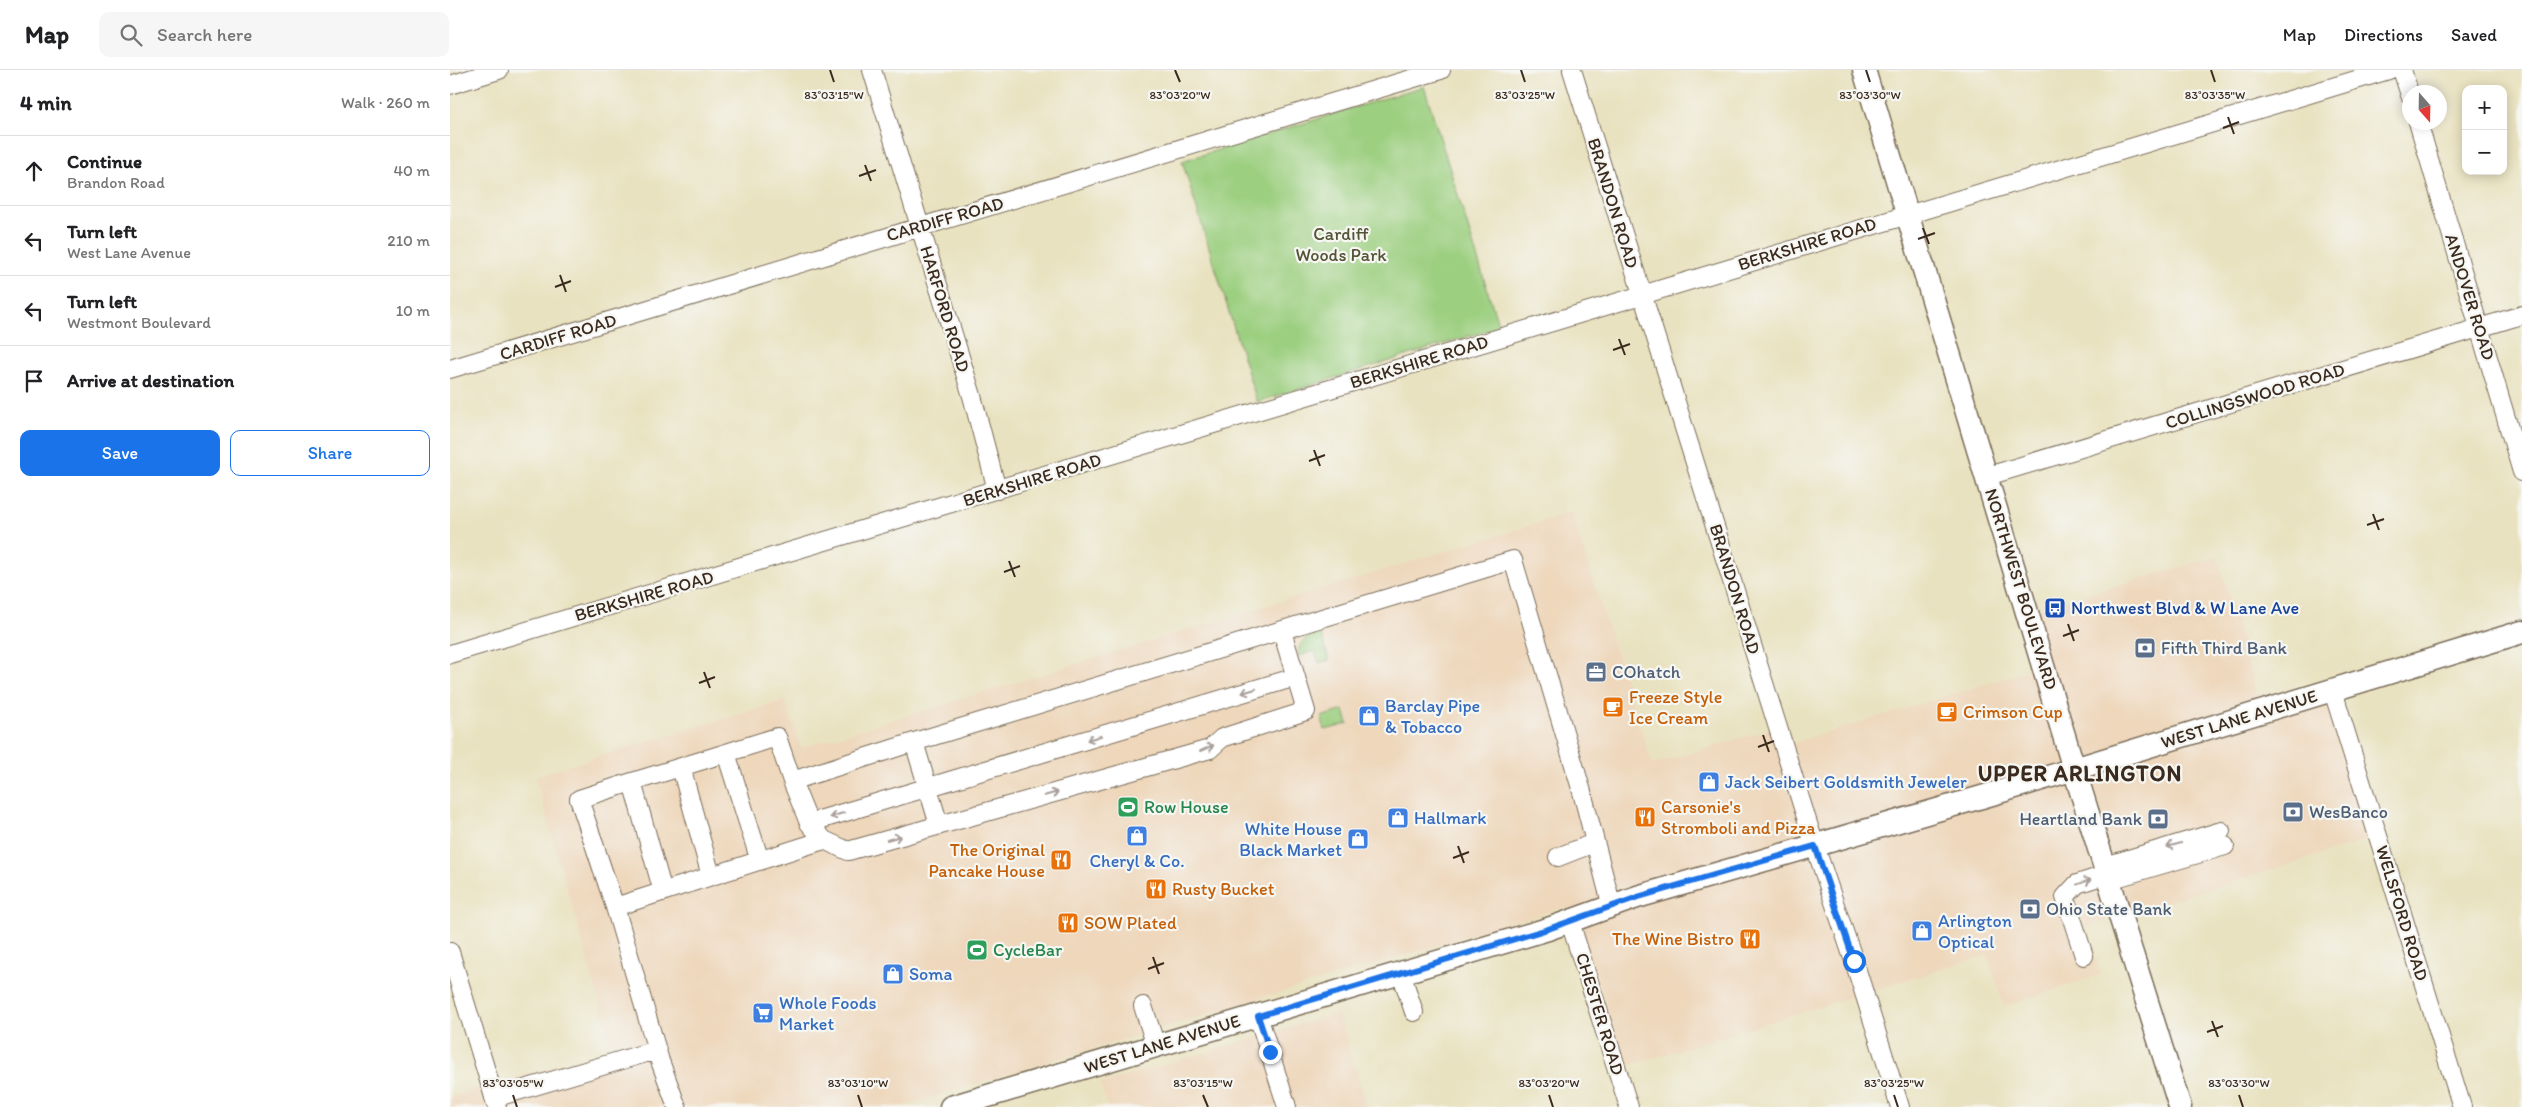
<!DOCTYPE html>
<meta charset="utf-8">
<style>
body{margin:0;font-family:Itim,sans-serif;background:#f6f6f6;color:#202124}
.controls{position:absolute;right:15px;top:15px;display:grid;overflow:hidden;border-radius:10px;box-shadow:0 2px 12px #0003}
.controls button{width:45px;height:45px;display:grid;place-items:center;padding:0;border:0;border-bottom:1px solid #e0e0e0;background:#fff;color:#202124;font:25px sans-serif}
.compass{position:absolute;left:1952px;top:15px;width:45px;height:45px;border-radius:50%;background:#fff;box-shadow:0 2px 12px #0003;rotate:160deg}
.stop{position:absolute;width:15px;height:15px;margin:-11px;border:4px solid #1a73e8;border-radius:50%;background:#fff}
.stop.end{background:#1a73e8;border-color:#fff;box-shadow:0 1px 5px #0008}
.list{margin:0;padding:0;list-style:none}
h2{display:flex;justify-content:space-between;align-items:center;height:65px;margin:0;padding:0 20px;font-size:21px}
h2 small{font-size:16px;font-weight:400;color:#757577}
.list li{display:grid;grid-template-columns:32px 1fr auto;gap:15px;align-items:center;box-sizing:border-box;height:70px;padding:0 20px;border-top:1px solid #e0e0e0}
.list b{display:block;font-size:19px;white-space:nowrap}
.list p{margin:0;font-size:16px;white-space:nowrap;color:#757577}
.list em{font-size:16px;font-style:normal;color:#757577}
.actions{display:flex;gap:10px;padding:15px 20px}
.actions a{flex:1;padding:11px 0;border:1px solid #1a73e8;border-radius:10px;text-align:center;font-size:18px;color:#1a73e8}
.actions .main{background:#1a73e8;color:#fff}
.icon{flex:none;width:28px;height:28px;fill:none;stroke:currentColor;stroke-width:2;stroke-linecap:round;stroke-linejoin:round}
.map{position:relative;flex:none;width:2072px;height:1037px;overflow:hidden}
header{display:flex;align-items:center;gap:30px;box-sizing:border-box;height:70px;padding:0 25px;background:#fff;border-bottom:1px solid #e0e0e0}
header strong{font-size:24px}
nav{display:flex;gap:28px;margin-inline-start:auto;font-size:18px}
.search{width:350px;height:45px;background:#f6f6f6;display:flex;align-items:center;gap:12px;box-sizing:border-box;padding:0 18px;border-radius:10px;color:#757577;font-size:19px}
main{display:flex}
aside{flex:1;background:#fff}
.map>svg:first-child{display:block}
.built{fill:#eed7bb}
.green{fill:#9ccf80;stroke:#6c7c4f}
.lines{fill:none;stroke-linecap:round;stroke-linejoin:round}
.minor-casing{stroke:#786a57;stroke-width:20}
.major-casing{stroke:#786a57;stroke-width:25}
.minor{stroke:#fff;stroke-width:18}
.major{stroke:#fff;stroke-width:22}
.oneway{stroke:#a79f9a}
.route{stroke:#1a73e8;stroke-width:6}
.ticks{fill:none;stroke:#3b2a1e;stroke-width:2}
.labels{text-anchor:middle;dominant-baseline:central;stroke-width:4.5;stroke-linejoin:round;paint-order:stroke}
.street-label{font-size:18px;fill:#3b2a1e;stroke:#f6f6f2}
.park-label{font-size:18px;fill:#535336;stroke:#f6f6f2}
.transit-label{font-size:18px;fill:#164399;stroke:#f6f6f2;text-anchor:start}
.service-label{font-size:18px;fill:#4e5e75;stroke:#f6f6f2;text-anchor:start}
.food-label{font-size:18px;fill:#c56008;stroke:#f6f6f2;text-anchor:start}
.shop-label{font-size:18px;fill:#366cbe;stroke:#f6f6f2;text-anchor:start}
.leisure-label{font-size:18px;fill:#27864d;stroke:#f6f6f2;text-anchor:start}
.district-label{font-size:22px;font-weight:bold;letter-spacing:1px;fill:#3b2a1e;stroke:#f6f6f2}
.ticks-label{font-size:12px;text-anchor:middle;fill:#3b2a1e;stroke:#f6f6f2;stroke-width:4.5;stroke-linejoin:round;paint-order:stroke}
</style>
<header>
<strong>Map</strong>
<div class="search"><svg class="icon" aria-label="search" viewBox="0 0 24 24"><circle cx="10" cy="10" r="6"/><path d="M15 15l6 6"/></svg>Search here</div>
<nav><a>Map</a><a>Directions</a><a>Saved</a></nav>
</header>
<main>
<aside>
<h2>4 min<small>Walk · 260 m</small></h2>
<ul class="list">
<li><svg class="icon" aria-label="ahead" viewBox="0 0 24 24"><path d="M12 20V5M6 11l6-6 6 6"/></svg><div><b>Continue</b><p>Brandon Road</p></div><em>40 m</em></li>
<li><svg class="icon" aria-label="left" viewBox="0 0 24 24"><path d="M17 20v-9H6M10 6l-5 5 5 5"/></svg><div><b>Turn left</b><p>West Lane Avenue</p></div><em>210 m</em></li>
<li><svg class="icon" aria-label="left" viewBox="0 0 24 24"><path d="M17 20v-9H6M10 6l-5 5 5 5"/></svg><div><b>Turn left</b><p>Westmont Boulevard</p></div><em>10 m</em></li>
<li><svg class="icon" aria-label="arrive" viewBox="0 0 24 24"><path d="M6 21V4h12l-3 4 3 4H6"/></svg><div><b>Arrive at destination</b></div></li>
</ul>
<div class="actions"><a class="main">Save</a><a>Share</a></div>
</aside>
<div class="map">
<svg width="2072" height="1037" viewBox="0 0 2072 1037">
<rect width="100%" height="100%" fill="#f6f6f2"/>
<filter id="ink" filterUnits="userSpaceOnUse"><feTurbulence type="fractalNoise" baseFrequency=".02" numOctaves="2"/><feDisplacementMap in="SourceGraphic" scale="10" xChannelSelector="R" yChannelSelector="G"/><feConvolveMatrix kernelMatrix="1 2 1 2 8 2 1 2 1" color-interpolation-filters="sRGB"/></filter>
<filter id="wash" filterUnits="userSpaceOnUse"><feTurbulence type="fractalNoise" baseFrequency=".0096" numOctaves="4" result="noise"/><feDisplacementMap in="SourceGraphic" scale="20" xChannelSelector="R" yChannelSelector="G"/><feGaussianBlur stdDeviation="1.12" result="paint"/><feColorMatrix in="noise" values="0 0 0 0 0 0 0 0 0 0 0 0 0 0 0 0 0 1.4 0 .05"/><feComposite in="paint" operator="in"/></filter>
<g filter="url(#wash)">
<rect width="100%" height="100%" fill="#e9e2c0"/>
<path class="built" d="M 1121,443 L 1202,695 L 1328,657 L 1334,676 L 1594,596 L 1578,541 L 1767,487 L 1813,645 L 1884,625 L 1928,767 L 1635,857 L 1650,905 L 1554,936 L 1537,885 L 1167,999 L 1115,837 L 449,1037 L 0,1037 L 0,1027 L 163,979 L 85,706 L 335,630 L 351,678 Z
M 888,943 L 917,1037 L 657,1037 L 651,1014 Z"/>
<path class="green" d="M 974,16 L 1049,257 L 807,332 L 732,91 Z
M 871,563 L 879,590 L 869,593 L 865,581 L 848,586 C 848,570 857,567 871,563 Z
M 894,640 L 898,654 L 875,660 L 871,647 Z"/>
</g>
<g filter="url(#ink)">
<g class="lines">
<g class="minor-casing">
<path id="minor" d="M 422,0 L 522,326 L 547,420
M 1122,0 L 1365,776 L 1404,891 L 1450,1037
M 1952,0 L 1960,25
M 0,15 L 49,0
M 1968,52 L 2072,402
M 0,299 L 991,0
M 1538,406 L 2072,245
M 0,584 L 1939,0
M 1883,621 L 2012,1037
M 464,672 L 1063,490 L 1132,722 L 1162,837
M 359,753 L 846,607
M 489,755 L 464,672 L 342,711 L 359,753 L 374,770 L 398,781 L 760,679 L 772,668 L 856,641 L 832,561
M 1108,787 L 1144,773
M 310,791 L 276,683 L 327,667 L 342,711
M 1655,796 L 1771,761
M 261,806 L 231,697 L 276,683
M 1659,810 L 1775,776
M 213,822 L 182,712 L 231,697
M 165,837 L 129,729 L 182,712
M 1120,852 L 1179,1037
M 0,882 L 47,1037
M 1634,886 L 1615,827 L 1627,814 L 1658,804
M 951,903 L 964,942
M 693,936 L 706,976
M 808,946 L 837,1037
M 44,1028 L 206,980
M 227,1037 L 210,991 L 165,837 L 374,770"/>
</g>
<g class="major-casing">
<path id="major" d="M 1414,0 L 1624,699 L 1730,1037
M 501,1037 L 1098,859 L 1187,827 L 1549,722 L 2072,562"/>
</g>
<use href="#minor" class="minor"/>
<use href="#major" class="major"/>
</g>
<defs><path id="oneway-shaft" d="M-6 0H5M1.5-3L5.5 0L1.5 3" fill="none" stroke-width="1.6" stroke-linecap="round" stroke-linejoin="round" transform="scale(1.25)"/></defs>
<g class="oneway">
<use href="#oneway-shaft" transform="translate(799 621) rotate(163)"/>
<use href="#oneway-shaft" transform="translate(644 668) rotate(163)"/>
<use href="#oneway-shaft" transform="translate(757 678) rotate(-24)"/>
<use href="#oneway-shaft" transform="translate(601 724) rotate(-16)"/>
<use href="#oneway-shaft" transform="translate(387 745) rotate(163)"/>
<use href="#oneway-shaft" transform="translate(444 768) rotate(-16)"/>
<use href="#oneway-shaft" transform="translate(1724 775) rotate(164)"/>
<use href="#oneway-shaft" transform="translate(1634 812) rotate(-20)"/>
</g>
</g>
<g class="lines" filter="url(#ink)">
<path class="route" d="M 820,982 L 808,946 L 1098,859 L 1188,827 L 1365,776 L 1404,891"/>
</g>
<path class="ticks" d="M 380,0 L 384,12M 725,0 L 730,12M 1071,0 L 1075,12M 1416,0 L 1420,12M 1761,0 L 1765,12M 1778,47 L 1784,64M 1773,58 L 1789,52M 415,95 L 421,111M 409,106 L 426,100M 1473,158 L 1479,174M 1468,169 L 1485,163M 110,205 L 116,222M 105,217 L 121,211M 1169,269 L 1175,285M 1163,280 L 1180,274M 864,380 L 870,396M 859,391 L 875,385M 1923,444 L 1929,460M 1917,455 L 1934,449M 559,491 L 565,507M 554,502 L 570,496M 1618,554 L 1624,571M 1613,566 L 1629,560M 254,602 L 260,618M 249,613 L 265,607M 1313,665 L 1319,682M 1308,677 L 1324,671M 1008,776 L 1014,793M 1003,788 L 1019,782M 703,887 L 709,904M 698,899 L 714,893M 1762,951 L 1768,967M 1757,962 L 1773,956M 63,1025 L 67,1037M 408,1025 L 412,1037M 753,1025 L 758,1037M 1099,1025 L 1103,1037M 1444,1025 L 1448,1037M 1789,1025 L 1793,1037"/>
<defs>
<g id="bus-square" transform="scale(1.125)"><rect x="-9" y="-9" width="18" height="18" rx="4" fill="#1a4fb4" stroke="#f6f6f2"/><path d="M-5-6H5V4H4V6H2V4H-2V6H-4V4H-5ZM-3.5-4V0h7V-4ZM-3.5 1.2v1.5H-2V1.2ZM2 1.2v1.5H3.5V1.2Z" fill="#fff"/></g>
<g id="bank-square" transform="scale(1.125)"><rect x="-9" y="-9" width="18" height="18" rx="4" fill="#5c6f8a" stroke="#f6f6f2"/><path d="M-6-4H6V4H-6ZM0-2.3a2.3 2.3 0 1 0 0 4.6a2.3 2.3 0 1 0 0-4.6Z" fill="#fff"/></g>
<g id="office-square" transform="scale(1.125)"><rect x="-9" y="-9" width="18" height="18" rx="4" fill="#5c6f8a" stroke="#f6f6f2"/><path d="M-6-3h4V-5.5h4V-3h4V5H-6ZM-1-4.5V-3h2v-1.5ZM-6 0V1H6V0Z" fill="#fff"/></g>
<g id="cafe-square" transform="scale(1.125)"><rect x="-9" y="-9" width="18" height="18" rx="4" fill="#e8710a" stroke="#f6f6f2"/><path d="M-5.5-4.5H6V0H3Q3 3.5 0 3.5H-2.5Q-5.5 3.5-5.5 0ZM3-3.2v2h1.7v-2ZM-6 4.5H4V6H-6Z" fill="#fff"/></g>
<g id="shop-square" transform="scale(1.125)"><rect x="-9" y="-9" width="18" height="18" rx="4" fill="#3f7fe0" stroke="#f6f6f2"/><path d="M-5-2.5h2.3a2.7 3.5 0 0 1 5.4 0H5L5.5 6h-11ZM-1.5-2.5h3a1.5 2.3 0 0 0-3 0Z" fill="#fff"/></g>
<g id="stadium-square" transform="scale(1.125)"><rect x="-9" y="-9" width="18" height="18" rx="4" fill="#2e9e5b" stroke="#f6f6f2"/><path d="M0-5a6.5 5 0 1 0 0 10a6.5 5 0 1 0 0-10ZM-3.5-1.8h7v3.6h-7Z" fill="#fff"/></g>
<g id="restaurant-square" transform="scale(1.125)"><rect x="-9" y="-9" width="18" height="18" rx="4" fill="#e8710a" stroke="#f6f6f2"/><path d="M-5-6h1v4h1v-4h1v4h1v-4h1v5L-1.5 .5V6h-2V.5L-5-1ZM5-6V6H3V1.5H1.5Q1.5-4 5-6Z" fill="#fff"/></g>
<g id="supermarket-square" transform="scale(1.125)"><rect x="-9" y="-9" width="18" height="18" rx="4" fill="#3f7fe0" stroke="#f6f6f2"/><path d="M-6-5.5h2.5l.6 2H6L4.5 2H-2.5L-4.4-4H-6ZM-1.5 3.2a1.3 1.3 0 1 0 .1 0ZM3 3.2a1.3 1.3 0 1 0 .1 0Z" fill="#fff"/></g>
</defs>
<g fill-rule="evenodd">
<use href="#bus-square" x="1605" y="538"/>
<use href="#bank-square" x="1695" y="578"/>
<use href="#office-square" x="1146" y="602"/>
<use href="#cafe-square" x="1163" y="637"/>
<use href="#cafe-square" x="1497" y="642"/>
<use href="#shop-square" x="919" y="646"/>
<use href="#shop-square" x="1259" y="712"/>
<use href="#stadium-square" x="678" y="737"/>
<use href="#bank-square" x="1843" y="742"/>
<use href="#restaurant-square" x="1195" y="747"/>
<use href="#shop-square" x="948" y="748"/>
<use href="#bank-square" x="1708" y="749"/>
<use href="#shop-square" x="687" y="766"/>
<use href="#shop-square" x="908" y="769"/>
<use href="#restaurant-square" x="611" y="790"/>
<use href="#restaurant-square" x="706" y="819"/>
<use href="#bank-square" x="1580" y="839"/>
<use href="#restaurant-square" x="618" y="853"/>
<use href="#shop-square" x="1472" y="861"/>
<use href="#restaurant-square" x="1300" y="869"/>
<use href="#stadium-square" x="527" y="880"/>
<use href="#shop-square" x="443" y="904"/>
<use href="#supermarket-square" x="313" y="943"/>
</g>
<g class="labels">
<g class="street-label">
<text transform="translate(1163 133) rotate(73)">BRANDON ROAD</text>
<text transform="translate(495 149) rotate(-16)">CARDIFF ROAD</text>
<text transform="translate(1357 174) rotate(-17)">BERKSHIRE ROAD</text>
<text transform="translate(2020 227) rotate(73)">ANDOVER ROAD</text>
<text transform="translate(495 239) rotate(73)">HARFORD ROAD</text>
<text transform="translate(108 267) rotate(-17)">CARDIFF ROAD</text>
<text transform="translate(969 292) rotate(-17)">BERKSHIRE ROAD</text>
<text transform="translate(1805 326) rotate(-17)">COLLINGSWOOD ROAD</text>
<text transform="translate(582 410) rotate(-17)">BERKSHIRE ROAD</text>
<text transform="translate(1285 519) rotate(73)">BRANDON ROAD</text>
<text transform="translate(1571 519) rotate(73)">NORTHWEST BOULEVARD</text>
<text transform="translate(194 526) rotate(-16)">BERKSHIRE ROAD</text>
<text transform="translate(1789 649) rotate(-17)">WEST LANE AVENUE</text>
<text transform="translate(1952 843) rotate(73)">WELSFORD ROAD</text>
<text transform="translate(1150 944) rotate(73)">CHESTER ROAD</text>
<text transform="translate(712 974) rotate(-17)">WEST LANE AVENUE</text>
</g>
<g class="park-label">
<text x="891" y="164">Cardiff<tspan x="891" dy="21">Woods Park</tspan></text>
</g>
<g class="transit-label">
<text x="1621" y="538">Northwest Blvd &amp; W Lane Ave</text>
</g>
<g class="service-label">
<text x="1711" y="578">Fifth Third Bank</text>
<text x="1162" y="602">COhatch</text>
<text x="1859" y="742">WesBanco</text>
<text x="1692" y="749" text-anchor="end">Heartland Bank</text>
<text x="1596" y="839">Ohio State Bank</text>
</g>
<g class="food-label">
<text x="1179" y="627">Freeze Style<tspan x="1179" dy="21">Ice Cream</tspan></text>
<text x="1513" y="642">Crimson Cup</text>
<text x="1211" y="737">Carsonie's<tspan x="1211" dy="21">Stromboli and Pizza</tspan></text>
<text x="595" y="780" text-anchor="end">The Original<tspan x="595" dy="21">Pancake House</tspan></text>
<text x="722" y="819">Rusty Bucket</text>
<text x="634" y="853">SOW Plated</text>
<text x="1284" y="869" text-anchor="end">The Wine Bistro</text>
</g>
<g class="shop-label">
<text x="935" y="636">Barclay Pipe<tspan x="935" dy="21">&amp; Tobacco</tspan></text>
<text x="1275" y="712">Jack Seibert Goldsmith Jeweler</text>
<text x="964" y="748">Hallmark</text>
<text x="892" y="759" text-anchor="end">White House<tspan x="892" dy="21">Black Market</tspan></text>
<text x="687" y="791" text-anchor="middle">Cheryl &amp; Co.</text>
<text x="1488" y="851">Arlington<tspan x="1488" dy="21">Optical</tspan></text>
<text x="459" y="904">Soma</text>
<text x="329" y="933">Whole Foods<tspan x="329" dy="21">Market</tspan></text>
</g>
<g class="leisure-label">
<text x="694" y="737">Row House</text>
<text x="543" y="880">CycleBar</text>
</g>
<g class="district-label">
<text x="1630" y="703">UPPER ARLINGTON</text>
</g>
</g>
<g class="ticks-label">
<text x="384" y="29">83°03'15"W</text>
<text x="1420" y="29">83°03'30"W</text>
<text x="1765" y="29">83°03'35"W</text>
<text x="730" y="29">83°03'20"W</text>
<text x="1075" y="29">83°03'25"W</text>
<text x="63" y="1017">83°03'05"W</text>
<text x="408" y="1017">83°03'10"W</text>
<text x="753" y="1017">83°03'15"W</text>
<text x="1099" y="1017">83°03'20"W</text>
<text x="1444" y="1017">83°03'25"W</text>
<text x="1789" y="1017">83°03'30"W</text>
</g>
</svg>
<div class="controls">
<button>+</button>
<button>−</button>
</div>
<svg class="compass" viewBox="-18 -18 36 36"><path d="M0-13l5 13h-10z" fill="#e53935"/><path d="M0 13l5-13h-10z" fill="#757577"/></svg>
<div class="stop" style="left:1404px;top:891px"></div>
<div class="stop end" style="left:820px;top:982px"></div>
</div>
</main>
